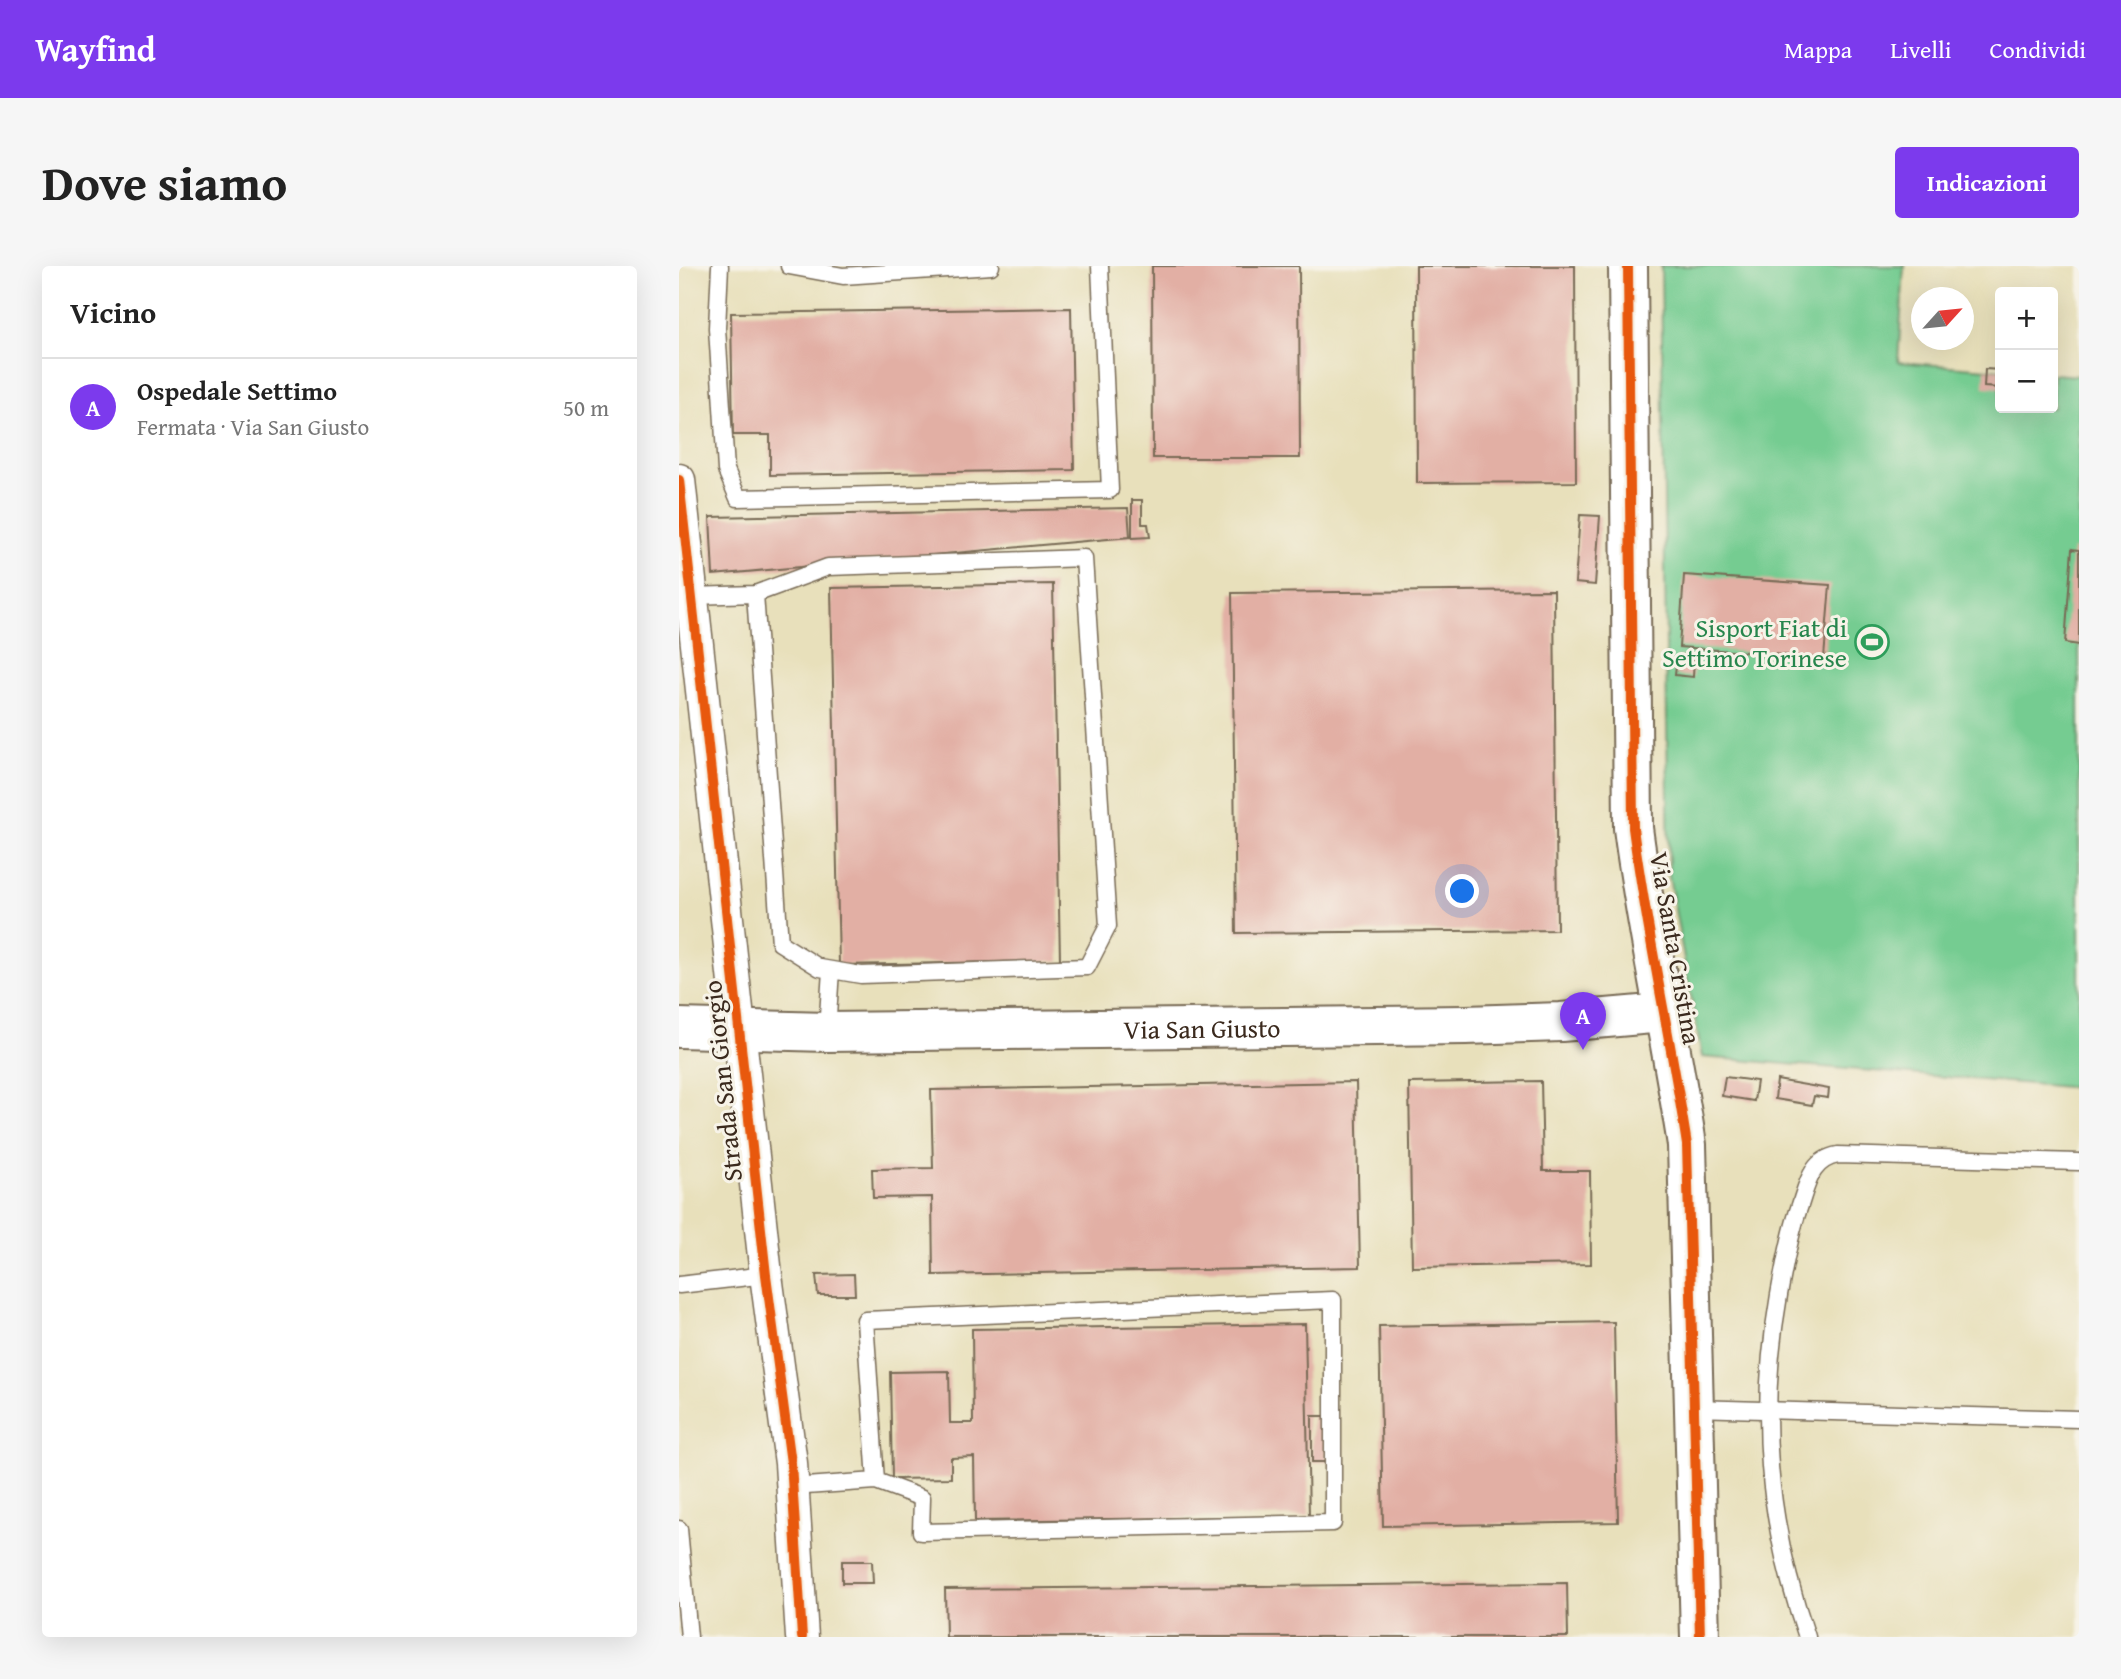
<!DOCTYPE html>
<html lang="it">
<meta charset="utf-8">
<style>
body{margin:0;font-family:"Gentium Book Plus",serif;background:#f6f6f6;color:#222}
.controls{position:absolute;right:21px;top:21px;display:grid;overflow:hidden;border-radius:7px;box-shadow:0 7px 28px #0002}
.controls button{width:63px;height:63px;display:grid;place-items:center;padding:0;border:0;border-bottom:2px solid #e0e0e0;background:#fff;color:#222;font:35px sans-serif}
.compass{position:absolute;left:1232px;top:21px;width:63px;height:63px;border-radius:50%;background:#fff;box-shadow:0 7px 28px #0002;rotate:63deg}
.you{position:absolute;left:784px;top:626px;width:24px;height:24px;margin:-18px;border:5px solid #fff;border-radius:50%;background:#1a73e8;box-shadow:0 0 0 10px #1a73e833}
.badge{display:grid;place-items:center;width:46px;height:46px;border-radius:50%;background:#7c3aed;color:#fff;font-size:23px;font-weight:700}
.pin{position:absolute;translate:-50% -58px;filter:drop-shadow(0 2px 4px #0008)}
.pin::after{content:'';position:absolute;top:37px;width:24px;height:21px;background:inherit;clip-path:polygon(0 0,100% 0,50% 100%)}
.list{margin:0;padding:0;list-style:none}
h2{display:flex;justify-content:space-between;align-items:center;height:91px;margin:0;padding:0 28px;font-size:30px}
h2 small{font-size:23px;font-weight:400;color:#767676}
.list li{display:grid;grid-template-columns:46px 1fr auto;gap:21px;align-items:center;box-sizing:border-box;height:98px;padding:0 28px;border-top:2px solid #e0e0e0}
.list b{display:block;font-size:26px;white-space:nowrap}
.list p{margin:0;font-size:23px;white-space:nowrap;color:#767676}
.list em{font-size:23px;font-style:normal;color:#767676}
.map{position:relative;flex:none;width:1400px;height:1371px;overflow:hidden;border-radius:7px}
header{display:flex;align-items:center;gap:42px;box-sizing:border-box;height:98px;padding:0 35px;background:#7c3aed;color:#fff}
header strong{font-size:33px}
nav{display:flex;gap:38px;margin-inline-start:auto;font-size:24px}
.intro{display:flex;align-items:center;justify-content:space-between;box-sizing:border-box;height:168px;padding:0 42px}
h1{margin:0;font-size:49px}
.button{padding:18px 32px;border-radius:7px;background:#7c3aed;color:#fff;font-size:24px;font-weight:700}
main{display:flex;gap:42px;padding:0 42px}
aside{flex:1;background:#fff;border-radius:7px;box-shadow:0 7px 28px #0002}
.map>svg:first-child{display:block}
.green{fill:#74cc91;stroke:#587b58;stroke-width:2}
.building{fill:#e2afa4}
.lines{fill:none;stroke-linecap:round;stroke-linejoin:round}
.service-casing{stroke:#786a55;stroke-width:19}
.minor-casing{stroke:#786a55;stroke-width:35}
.tertiary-casing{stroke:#786a55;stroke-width:42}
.service{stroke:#fff;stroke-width:16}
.minor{stroke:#fff;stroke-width:32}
.tertiary{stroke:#fff;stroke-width:38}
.cycleway-casing{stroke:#f7f3e8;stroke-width:15}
.cycleway{stroke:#e8590c;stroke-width:10}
.labels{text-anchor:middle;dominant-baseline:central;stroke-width:6;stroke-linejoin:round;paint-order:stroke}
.leisure-label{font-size:26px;fill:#27864d;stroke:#f7f3e8;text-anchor:end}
.street-label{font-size:26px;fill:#3b2a1e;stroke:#f7f3e8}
</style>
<header>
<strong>Wayfind</strong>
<nav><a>Mappa</a><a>Livelli</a><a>Condividi</a></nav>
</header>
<div class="intro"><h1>Dove siamo</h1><a class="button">Indicazioni</a></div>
<main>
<aside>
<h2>Vicino<small></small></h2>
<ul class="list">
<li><span class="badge">A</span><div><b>Ospedale Settimo</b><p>Fermata · Via San Giusto</p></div><em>50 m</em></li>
</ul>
</aside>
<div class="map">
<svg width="1400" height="1371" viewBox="0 0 1400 1371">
<rect width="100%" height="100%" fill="#f7f3e8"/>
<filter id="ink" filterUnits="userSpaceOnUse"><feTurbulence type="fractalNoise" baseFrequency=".0143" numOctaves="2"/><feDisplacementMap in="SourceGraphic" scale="14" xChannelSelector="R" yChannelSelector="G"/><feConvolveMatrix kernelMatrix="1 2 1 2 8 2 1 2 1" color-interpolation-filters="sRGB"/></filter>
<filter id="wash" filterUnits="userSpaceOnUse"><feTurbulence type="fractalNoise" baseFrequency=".00686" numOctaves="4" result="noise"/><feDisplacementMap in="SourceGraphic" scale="28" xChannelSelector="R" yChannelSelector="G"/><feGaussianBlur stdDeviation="1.57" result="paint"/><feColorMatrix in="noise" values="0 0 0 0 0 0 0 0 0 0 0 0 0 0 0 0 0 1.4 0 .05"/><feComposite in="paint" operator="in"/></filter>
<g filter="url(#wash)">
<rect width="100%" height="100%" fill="#e8e0bb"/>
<path class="green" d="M 982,0 L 1225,0 L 1219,96 L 1321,104 L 1321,142 L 1374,142 L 1374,108 L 1400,110 L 1400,822 L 1023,791 L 990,611 Z"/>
<g id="blocks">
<path class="building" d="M 473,0 L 620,0 L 621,192 L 474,192 Z
M 737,0 L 896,0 L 897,216 L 738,217 Z
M 392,42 L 395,204 L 91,209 L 91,169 L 54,169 L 52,47 Z
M 1306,103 L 1321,104 L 1321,122 L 1305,121 Z
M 453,234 L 463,234 L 463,258 L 469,258 L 471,271 L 453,272 Z
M 449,242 L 451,271 L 34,309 L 31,251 Z
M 901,249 L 921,250 L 916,319 L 896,317 Z
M 1393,283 L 1400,284 L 1400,379 L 1386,377 Z
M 1005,309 L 1151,319 L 1145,392 L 1000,381 Z
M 374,318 L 381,695 L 160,699 L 152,322 Z
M 875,324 L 878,664 L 557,667 L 553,327 Z
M 998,391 L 1015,392 L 1014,411 L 996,409 Z
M 1046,811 L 1078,815 L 1075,835 L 1043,830 Z
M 1098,814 L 1150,823 L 1149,832 L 1135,830 L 1133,839 L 1096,833 Z
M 862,815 L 864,905 L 911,905 L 912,998 L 733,1001 L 730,817 Z
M 677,816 L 681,1001 L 254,1009 L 253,931 L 194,932 L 193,903 L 254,902 L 252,824 Z
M 175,1008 L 176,1029 L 139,1029 L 137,1009 Z
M 935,1056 L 939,1256 L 704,1260 L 700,1060 Z
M 626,1058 L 630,1250 L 296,1255 L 295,1191 L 272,1192 L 272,1212 L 213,1213 L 211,1106 L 270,1105 L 271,1157 L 294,1157 L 293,1063 Z
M 633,1150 L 647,1150 L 648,1196 L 633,1196 Z
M 163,1295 L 193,1295 L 194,1317 L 163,1317 Z
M 888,1317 L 889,1371 L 267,1371 L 266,1323 Z"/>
</g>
</g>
<g filter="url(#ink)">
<use href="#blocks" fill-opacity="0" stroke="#786a55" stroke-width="2"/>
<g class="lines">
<g class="service-casing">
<path id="service" d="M 41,0 L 38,62 L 47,204 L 59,232 L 431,224 L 421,0
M 110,0 L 164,10 L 312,0
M 13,330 L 76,328 L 101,677 L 141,702 L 182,709 L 408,701 L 429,660 L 405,292 L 149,301 L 76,328
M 148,766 L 152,704
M 0,1019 L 87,1009
M 1015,1142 L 1400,1153
M 113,1221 L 197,1215 L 186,1054 L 654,1034 L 654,1257 L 242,1266 L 243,1232 L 197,1215
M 0,1263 L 10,1371
M 1128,1371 C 1088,1256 1079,1149 1100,1029 C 1105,1001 1110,972 1119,945 C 1128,921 1130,894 1159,889 L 1400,896"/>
</g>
<g class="minor-casing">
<path id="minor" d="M 0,214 L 87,1009 L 112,1197 L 123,1371"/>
</g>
<g class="tertiary-casing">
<g id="tertiary">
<path d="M 949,0 L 954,562 C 968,669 992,773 1008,879 L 1021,1371"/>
<path id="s1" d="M 0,762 L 148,766 L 787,759 L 882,756 L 984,747"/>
</g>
</g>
<use href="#service" class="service"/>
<use href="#minor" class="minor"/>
<use href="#tertiary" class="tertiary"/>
<g class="cycleway-casing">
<path id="cycleway" d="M 949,0 L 954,562 C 968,669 992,773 1008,879 L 1021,1371
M 0,214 L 87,1009 L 112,1197 L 123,1371"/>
</g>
<use href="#cycleway" class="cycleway"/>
</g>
</g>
<defs>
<g id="stadium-ring" transform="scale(1.75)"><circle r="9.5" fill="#f7f3e8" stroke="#2e9e5b" stroke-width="1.5"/><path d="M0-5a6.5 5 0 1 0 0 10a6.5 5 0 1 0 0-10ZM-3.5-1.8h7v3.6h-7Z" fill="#2e9e5b"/></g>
</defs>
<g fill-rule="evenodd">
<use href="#stadium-ring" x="1193" y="376"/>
</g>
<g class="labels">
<g class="leisure-label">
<text x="1168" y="361">Sisport Fiat di<tspan x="1168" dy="30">Settimo Torinese</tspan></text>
</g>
<g class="street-label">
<text transform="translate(997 682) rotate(80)">Via Santa Cristina</text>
<text stroke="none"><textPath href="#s1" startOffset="523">Via San Giusto</textPath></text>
<text transform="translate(43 815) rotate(-96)">Strada San Giorgio</text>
</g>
</g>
</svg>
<div class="controls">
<button>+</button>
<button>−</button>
</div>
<svg class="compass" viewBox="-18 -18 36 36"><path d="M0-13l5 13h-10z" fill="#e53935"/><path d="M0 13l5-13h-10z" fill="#767676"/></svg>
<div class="you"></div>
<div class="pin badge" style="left:904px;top:784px">A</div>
</div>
</main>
